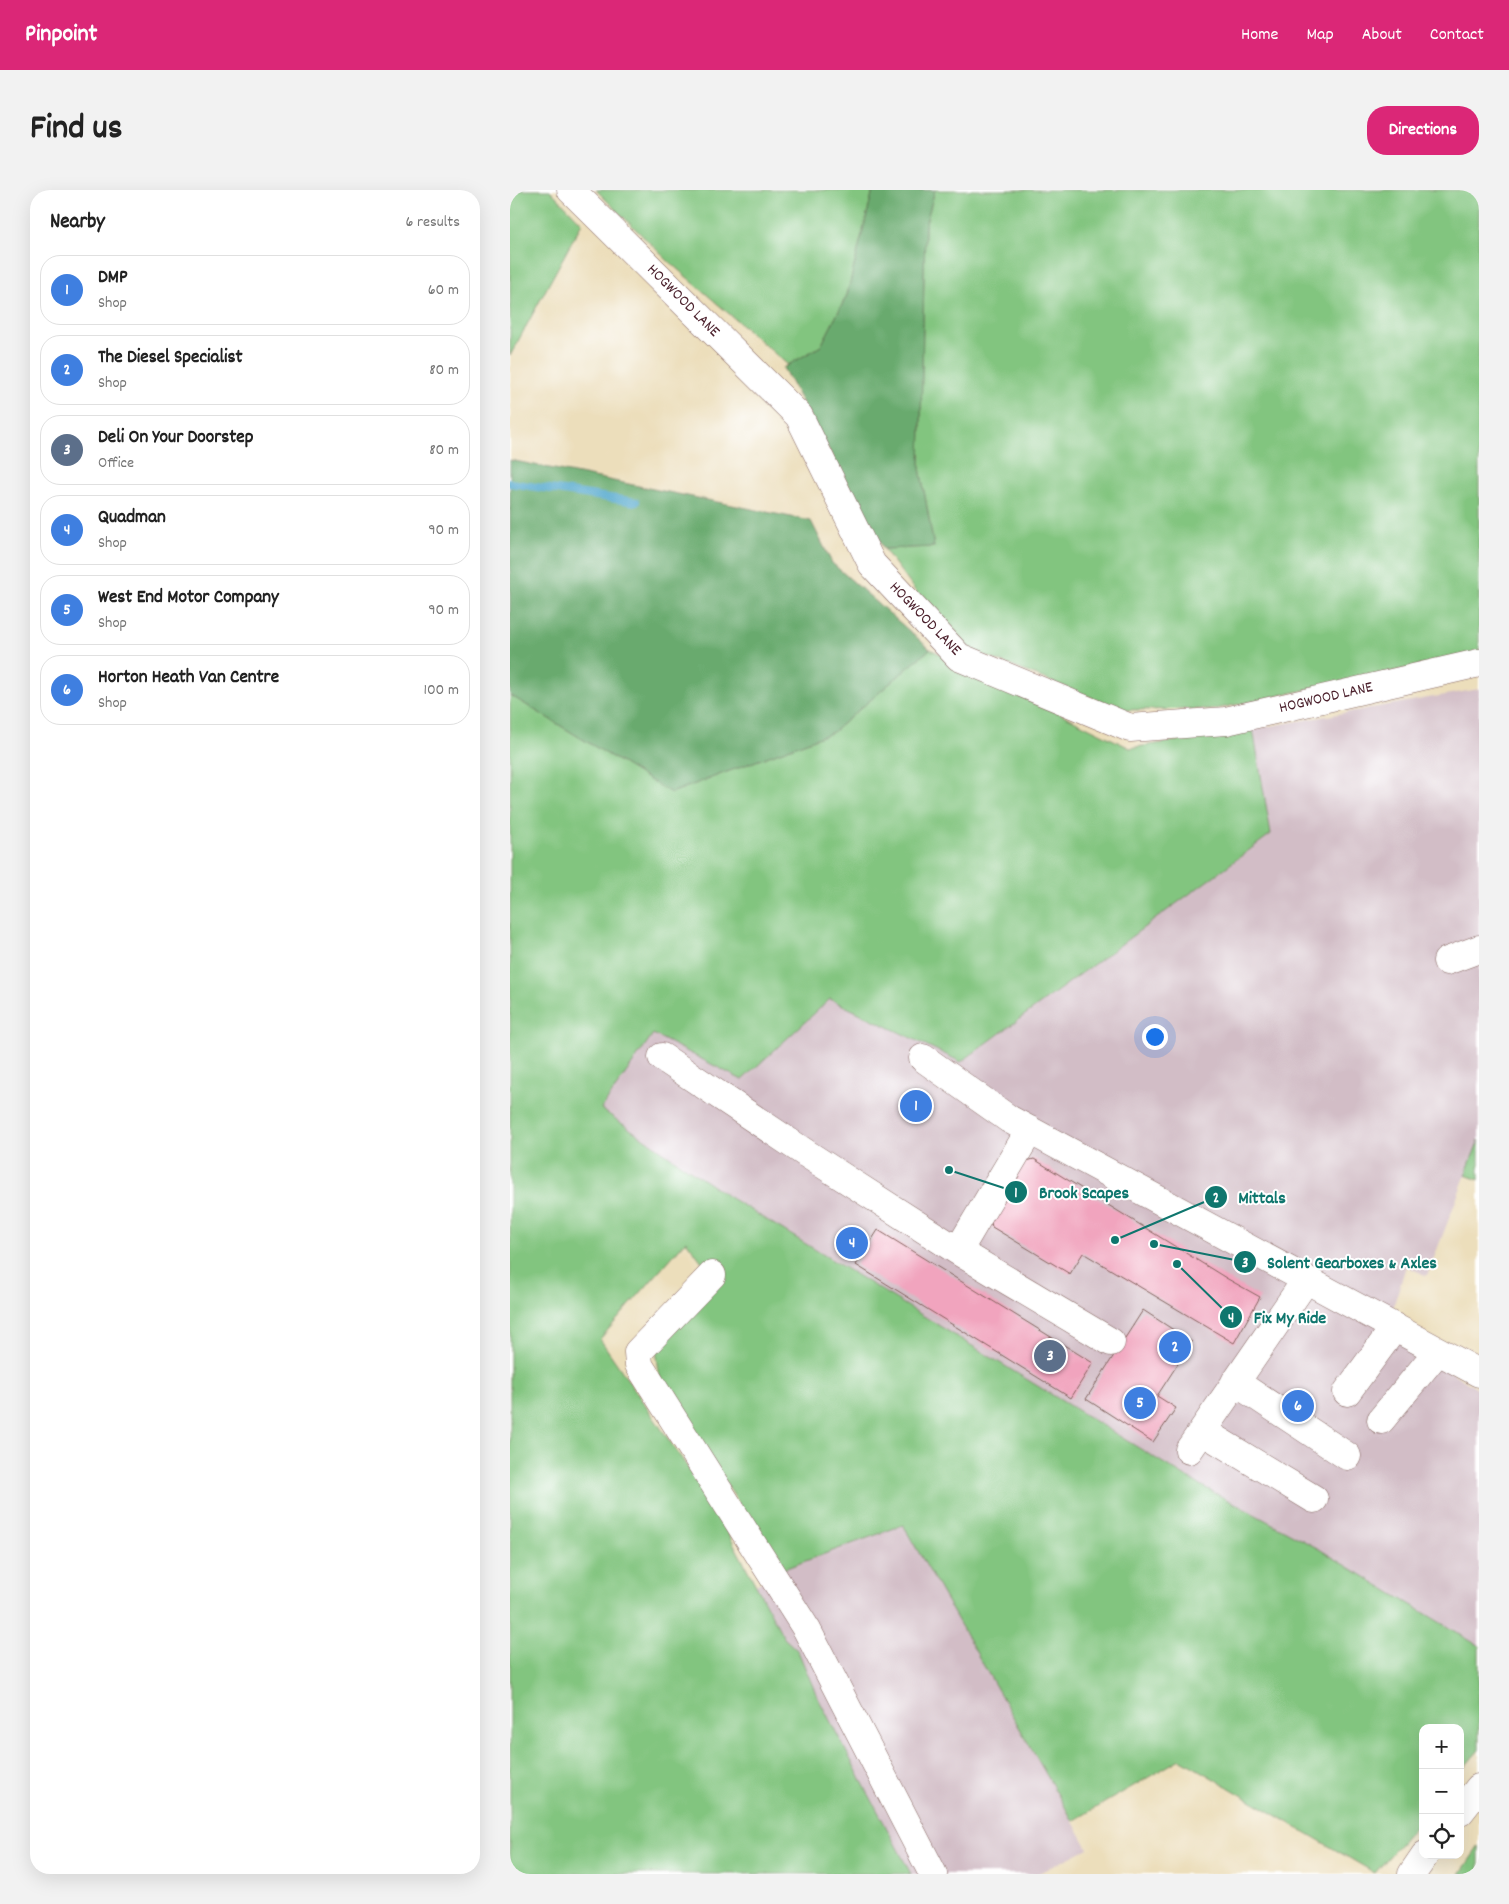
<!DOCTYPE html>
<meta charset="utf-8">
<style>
body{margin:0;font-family:Dekko,sans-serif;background:#f2f2f2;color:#222}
.controls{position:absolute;right:15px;bottom:15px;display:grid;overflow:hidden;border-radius:10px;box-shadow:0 5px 20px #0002}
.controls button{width:45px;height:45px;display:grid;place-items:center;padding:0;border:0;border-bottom:1px solid #e0e0e0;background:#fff;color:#222;font:25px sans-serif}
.you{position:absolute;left:644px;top:846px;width:18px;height:18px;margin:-12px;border:4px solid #fff;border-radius:50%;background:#1a73e8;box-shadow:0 0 0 8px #1a73e833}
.badge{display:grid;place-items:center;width:32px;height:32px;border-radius:50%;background:#db2777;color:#fff;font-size:16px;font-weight:700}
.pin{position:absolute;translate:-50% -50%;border:2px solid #fff;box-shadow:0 1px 5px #0006}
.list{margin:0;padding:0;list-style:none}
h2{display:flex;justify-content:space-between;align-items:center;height:65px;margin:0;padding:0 20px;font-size:21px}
h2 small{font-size:16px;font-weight:400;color:#767676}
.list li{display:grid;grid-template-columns:32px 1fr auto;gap:15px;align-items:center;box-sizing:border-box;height:70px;margin:0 10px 10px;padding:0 10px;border:1px solid #e0e0e0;border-radius:20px}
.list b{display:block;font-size:19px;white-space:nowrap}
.list p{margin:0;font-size:16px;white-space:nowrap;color:#767676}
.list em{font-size:16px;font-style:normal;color:#767676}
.icon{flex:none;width:28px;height:28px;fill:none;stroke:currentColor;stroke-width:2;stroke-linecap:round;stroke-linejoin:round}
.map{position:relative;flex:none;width:969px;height:1684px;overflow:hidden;border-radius:20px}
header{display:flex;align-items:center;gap:30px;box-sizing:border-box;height:70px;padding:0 25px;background:#db2777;color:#fff}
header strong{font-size:24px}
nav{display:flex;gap:28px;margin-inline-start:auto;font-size:18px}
.intro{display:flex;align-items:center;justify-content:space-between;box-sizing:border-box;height:120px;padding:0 30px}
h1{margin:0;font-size:35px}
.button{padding:12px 22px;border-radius:20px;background:#db2777;color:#fff;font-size:18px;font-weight:700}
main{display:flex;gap:30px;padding:0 30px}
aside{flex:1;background:#fff;border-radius:20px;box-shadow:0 5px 20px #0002}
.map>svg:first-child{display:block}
.industrial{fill:#d2bdc6}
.green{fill:#82c57f;stroke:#667255}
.forest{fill:#69aa6e;stroke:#5a644c}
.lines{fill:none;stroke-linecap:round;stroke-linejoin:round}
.stream{stroke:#4ea5cb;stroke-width:8}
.building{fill:#f1a4be}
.minor-casing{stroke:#83625d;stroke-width:29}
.minor{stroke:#fff;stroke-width:28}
.labels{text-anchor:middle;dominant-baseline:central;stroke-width:4;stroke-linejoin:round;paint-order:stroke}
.street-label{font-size:16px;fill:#4a1f2b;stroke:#fff}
.leader{fill:none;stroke:#0f766e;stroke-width:2}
.callout-dot{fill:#0f766e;stroke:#fff;stroke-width:2}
.mark-label{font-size:15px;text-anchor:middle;font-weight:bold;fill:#fff}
.callout-label{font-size:18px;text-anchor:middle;font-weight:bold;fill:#0f766e;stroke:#fff;stroke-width:4;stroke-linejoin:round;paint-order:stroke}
</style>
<header>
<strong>Pinpoint</strong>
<nav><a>Home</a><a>Map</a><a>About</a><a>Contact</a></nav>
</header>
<div class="intro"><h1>Find us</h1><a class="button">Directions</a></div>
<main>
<aside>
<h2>Nearby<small>6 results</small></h2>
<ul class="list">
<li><span class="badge" style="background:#3f7fe0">1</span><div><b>DMP</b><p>Shop</p></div><em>60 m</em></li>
<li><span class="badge" style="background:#3f7fe0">2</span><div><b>The Diesel Specialist</b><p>Shop</p></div><em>80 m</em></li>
<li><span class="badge" style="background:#5c6f8a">3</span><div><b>Deli On Your Doorstep</b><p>Office</p></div><em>80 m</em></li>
<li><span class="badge" style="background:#3f7fe0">4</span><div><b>Quadman</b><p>Shop</p></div><em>90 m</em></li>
<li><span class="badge" style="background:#3f7fe0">5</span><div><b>West End Motor Company</b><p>Shop</p></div><em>90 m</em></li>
<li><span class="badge" style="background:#3f7fe0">6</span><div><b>Horton Heath Van Centre</b><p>Shop</p></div><em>100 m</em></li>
</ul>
</aside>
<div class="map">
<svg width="969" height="1684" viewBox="0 0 969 1684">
<rect width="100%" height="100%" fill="#fff"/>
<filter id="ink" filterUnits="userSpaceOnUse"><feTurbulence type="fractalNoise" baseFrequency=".02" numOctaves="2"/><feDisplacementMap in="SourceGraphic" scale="10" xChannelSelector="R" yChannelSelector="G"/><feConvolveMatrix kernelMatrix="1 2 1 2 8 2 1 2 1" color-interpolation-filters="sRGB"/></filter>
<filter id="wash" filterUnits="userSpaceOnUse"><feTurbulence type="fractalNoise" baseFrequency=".0096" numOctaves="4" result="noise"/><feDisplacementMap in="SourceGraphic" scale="20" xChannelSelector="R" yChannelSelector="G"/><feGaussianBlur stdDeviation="1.12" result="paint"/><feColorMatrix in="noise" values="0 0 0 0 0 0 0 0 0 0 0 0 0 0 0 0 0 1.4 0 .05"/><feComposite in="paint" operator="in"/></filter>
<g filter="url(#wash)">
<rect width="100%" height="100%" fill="#ecdebb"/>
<path class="industrial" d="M 969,499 L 969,950 L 917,1086 L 896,1076 L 885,1111 L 873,1139 L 969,1200 L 969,1456 L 809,1359 L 681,1290 L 216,1005 L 91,919 L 143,843 L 232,890 L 320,808 L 451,872 L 761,644 L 743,539 Z
M 393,1335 L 578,1658 L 527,1684 L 401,1684 L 307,1506 L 288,1461 L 274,1448 L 246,1395 L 271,1380 Z"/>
<path class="green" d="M 0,0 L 40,0 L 72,33 L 0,166 Z
M 86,0 L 363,0 L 337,105 L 311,156 L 278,175 L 157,70 Z
M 425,0 L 969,0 L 969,463 L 706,519 L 614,520 L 445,454 L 374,359 L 424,357 L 410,278 L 415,36 Z
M 420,459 L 620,558 L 743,539 L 761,644 L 451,872 L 320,809 L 232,890 L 143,844 L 91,919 L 216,1005 L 681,1290 L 809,1359 L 969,1456 L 969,1560 L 950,1582 L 950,1538 L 913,1538 L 913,1627 L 865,1683 L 670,1569 L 563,1631 L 393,1335 L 271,1380 L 150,1189 L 146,1160 L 202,1085 L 176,1051 L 90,1149 L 202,1313 L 274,1448 L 288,1461 L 307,1506 L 401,1684 L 0,1684 L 0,505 L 161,603 L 323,542 Z
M 969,950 L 969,990 L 955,985 Z
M 969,1656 L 969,1684 L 950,1684 Z"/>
<path class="forest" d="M 363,0 L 425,0 L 415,36 L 410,278 L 424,357 L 374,359 L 273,178 L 311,156 L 337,105 Z
M 0,270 L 301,331 L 322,373 L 420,459 L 323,542 L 161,603 L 0,505 Z"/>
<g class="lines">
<path class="stream" d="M 0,293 L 126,312"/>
</g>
<g id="blocks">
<path class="building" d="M 524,969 L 716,1088 L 750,1107 L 724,1153 L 573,1063 L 560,1084 L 482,1037 L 479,1023 L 509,973 Z
M 368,1040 L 583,1173 L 561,1208 L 346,1075 Z
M 633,1120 L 682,1152 L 647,1206 L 666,1218 L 643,1252 L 576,1209 Z"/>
</g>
</g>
<g filter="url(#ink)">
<use href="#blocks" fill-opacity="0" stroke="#83625d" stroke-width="1"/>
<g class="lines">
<g class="minor-casing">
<path id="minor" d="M 61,0 L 289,226 L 362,374 L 449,467 L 620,538 L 716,531 L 969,473
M 937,771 L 969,759
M 152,867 L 297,964 L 448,1061 L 520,940
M 413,868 L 499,929 L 969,1183
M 448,1061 L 601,1152
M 202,1085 L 128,1162 L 129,1175 L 297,1440 L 423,1684
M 725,1192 L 837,1266
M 837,1202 L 885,1137
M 871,1230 L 928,1161
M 692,1241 L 804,1309
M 679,1260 L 796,1090
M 950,1622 L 969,1598
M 902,1684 L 915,1665"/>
</g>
<use href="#minor" class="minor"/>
</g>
</g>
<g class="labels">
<g class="street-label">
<text transform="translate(173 111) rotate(45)">HOGWOOD LANE</text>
<text transform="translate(415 429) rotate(46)">HOGWOOD LANE</text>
<text transform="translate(816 508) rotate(-13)">HOGWOOD LANE</text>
</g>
</g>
<path class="leader" d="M439 980L506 1002M605 1050L706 1007M644 1054L735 1072M667 1074L721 1127"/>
<g class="callout-dot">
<circle cx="439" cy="980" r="5"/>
<circle cx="605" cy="1050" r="5"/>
<circle cx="644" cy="1054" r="5"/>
<circle cx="667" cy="1074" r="5"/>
<circle cx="506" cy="1002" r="12"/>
<circle cx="706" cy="1007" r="12"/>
<circle cx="735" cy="1072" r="12"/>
<circle cx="721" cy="1127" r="12"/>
</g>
<g class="mark-label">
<text x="506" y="1007">1</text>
<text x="706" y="1012">2</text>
<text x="735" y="1077">3</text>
<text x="721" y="1132">4</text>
</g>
<g class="callout-label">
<text x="574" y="1008">Brook Scapes</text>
<text x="752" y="1013">Mittals</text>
<text x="842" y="1078">Solent Gearboxes &amp; Axles</text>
<text x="780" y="1133">Fix My Ride</text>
</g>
</svg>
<div class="controls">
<button>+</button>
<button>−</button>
<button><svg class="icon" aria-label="locate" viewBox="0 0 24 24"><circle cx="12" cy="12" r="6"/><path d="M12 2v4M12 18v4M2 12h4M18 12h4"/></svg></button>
</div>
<div class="you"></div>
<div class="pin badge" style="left:406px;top:916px;background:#3f7fe0">1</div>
<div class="pin badge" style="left:665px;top:1157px;background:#3f7fe0">2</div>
<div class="pin badge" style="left:540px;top:1166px;background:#5c6f8a">3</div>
<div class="pin badge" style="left:342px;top:1053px;background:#3f7fe0">4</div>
<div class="pin badge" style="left:630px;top:1213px;background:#3f7fe0">5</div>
<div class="pin badge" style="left:788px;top:1216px;background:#3f7fe0">6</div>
</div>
</main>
